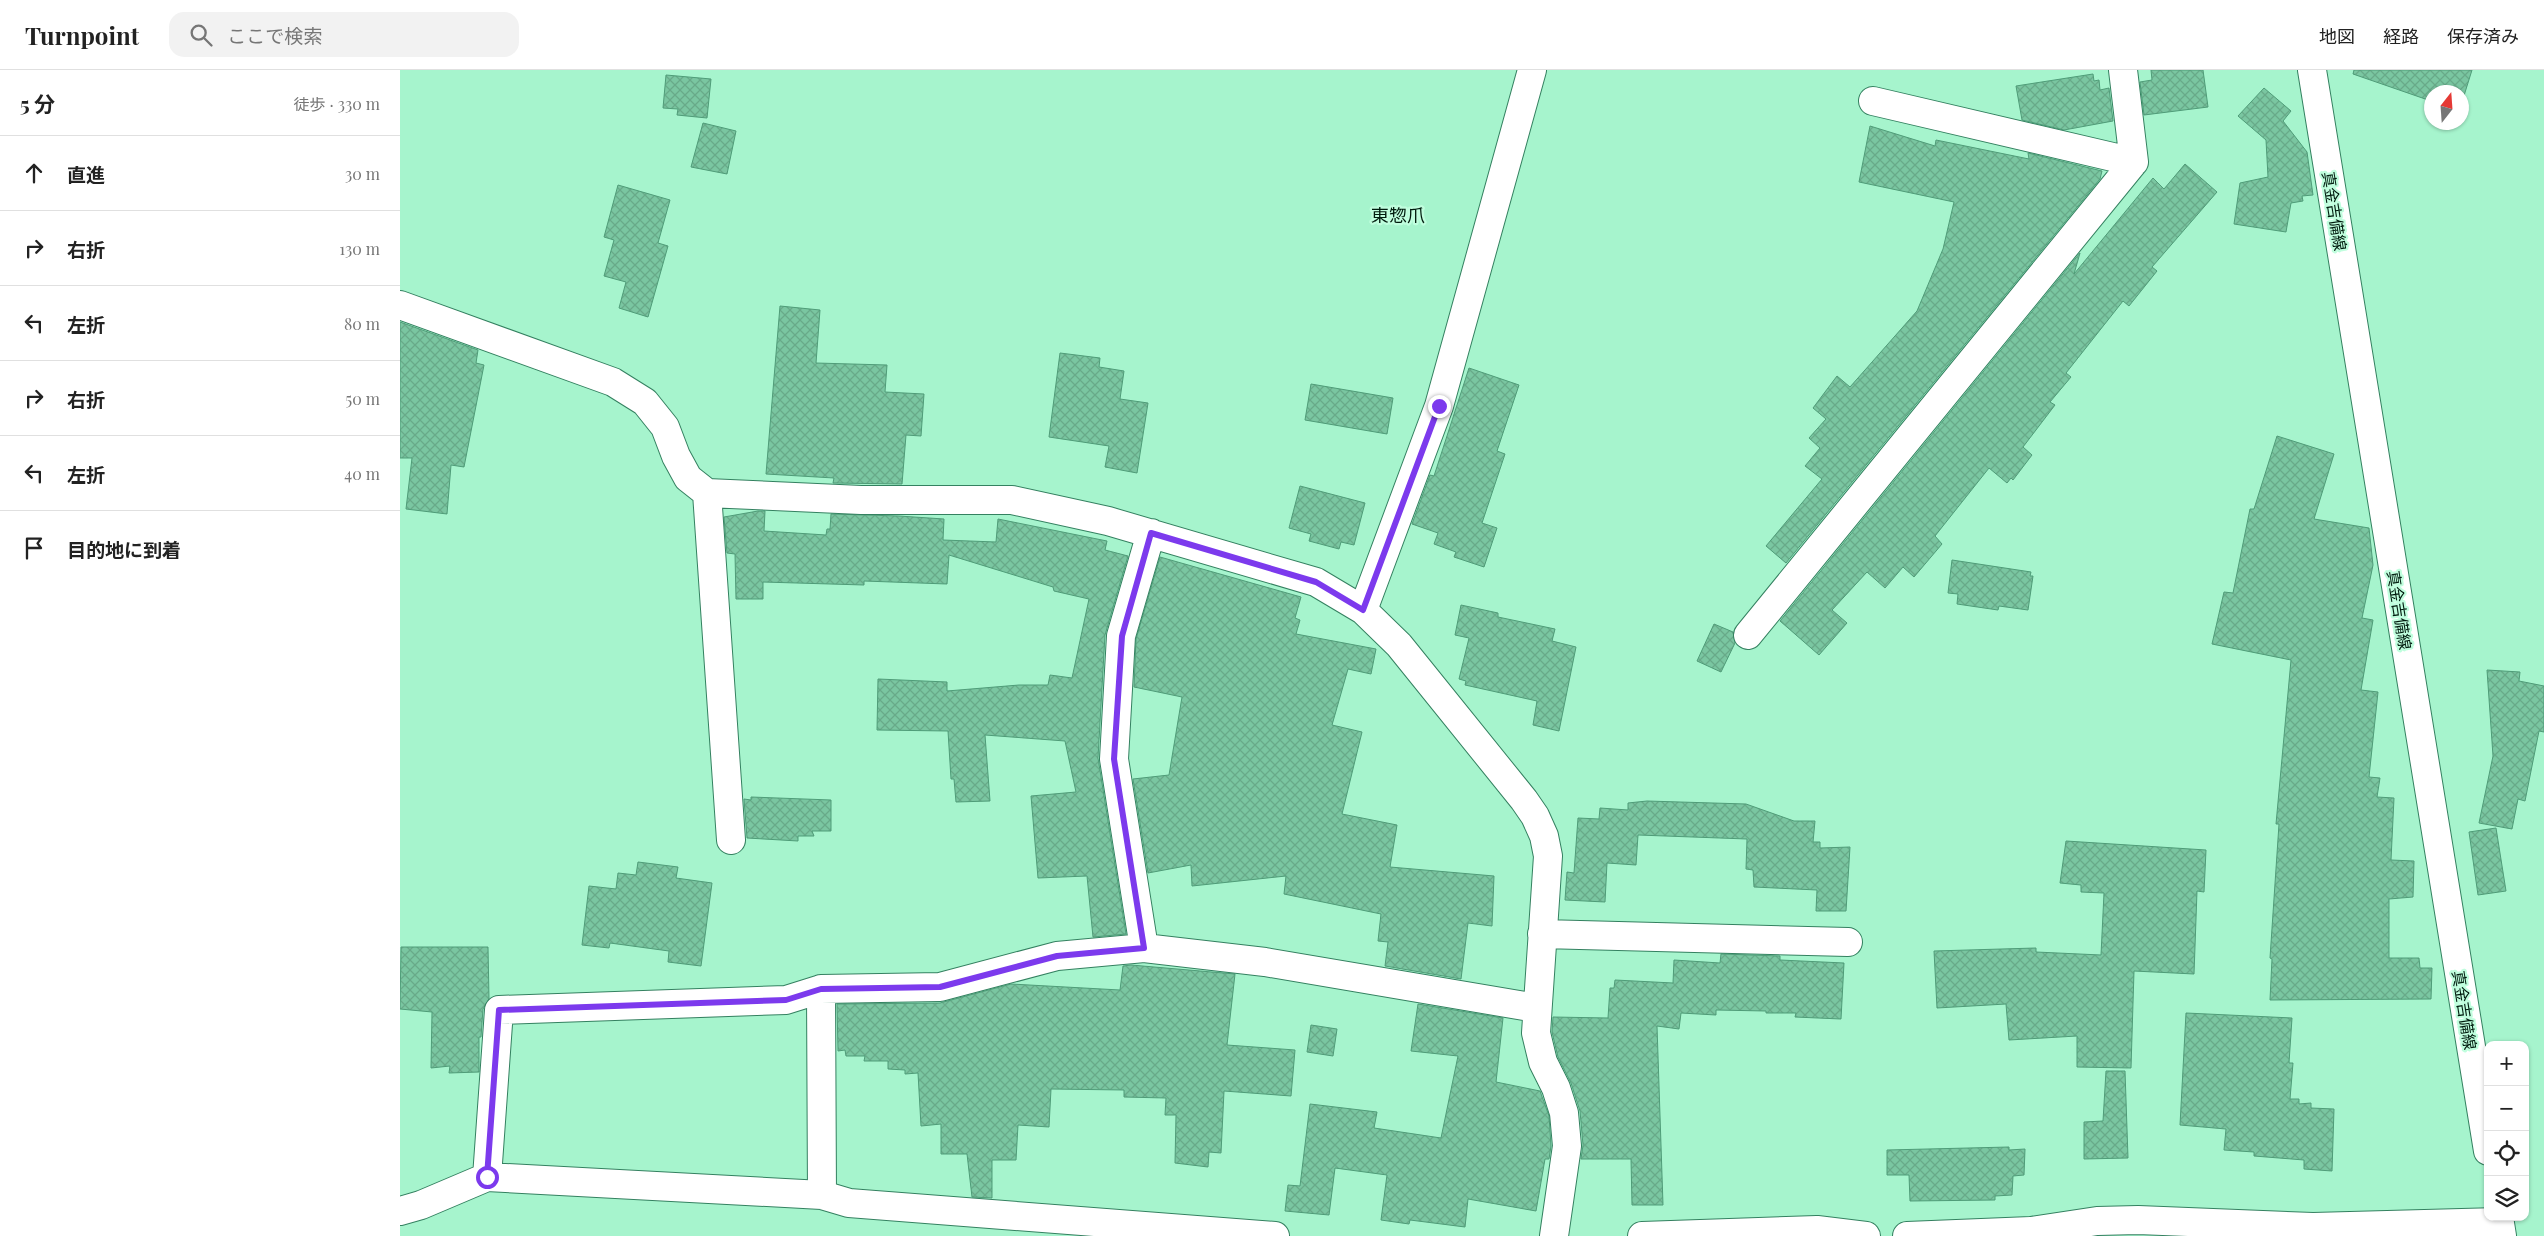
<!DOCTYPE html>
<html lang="ja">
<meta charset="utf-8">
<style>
body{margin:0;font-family:"Playfair Display","Noto Sans JP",serif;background:#f2f2f2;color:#222}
.controls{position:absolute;right:15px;bottom:15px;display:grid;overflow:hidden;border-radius:10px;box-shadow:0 1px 4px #0004}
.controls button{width:45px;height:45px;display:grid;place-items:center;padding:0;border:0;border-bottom:1px solid #e0e0e0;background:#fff;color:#222;font:25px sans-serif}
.compass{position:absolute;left:2024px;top:15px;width:45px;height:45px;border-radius:50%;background:#fff;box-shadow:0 1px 4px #0004;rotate:17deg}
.stop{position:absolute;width:15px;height:15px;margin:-11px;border:4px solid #7c3aed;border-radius:50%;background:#fff}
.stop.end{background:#7c3aed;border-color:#fff;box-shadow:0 1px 5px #0008}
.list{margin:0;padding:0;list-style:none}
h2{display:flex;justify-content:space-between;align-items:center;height:65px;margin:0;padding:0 20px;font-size:21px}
h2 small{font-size:16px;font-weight:400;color:#767676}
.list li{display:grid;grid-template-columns:32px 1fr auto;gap:15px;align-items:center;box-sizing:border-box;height:75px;padding:0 20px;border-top:1px solid #e0e0e0}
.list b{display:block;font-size:19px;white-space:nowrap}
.list em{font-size:16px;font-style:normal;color:#767676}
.icon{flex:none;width:28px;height:28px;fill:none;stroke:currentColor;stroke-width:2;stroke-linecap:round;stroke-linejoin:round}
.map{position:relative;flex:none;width:2144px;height:1166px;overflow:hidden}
header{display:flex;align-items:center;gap:30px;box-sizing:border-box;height:70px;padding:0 25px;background:#fff;border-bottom:1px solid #e0e0e0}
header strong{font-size:24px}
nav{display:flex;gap:28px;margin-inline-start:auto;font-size:18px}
.search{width:350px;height:45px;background:#f2f2f2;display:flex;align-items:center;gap:12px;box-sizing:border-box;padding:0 18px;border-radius:15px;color:#767676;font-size:19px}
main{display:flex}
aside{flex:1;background:#fff}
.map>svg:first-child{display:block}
.building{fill:url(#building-cross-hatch);stroke:#4f9c78}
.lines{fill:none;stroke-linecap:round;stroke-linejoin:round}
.minor-casing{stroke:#348160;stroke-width:30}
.secondary-casing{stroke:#348160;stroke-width:30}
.minor{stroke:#fff;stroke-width:28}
.secondary{stroke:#fff;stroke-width:28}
.route{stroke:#7c3aed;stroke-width:6}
.labels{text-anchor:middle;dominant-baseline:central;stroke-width:4.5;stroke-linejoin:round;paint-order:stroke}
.street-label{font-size:16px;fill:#001b0e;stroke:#c0fede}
.neighbourhood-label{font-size:18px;fill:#001b0e;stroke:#c0fede}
</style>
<header>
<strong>Turnpoint</strong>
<div class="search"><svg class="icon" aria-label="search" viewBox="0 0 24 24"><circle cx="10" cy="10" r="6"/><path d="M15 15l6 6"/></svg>ここで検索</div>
<nav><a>地図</a><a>経路</a><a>保存済み</a></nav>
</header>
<main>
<aside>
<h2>5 分<small>徒歩 · 330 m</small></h2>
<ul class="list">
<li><svg class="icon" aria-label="ahead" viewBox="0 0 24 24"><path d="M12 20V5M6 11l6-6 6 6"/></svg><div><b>直進</b></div><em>30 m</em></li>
<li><svg class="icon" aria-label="right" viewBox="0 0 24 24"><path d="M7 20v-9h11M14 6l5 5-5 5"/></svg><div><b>右折</b></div><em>130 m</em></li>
<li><svg class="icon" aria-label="left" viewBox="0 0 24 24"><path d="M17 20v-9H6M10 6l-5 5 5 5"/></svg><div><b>左折</b></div><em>80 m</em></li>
<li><svg class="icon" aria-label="right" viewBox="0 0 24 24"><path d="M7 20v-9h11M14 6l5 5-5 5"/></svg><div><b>右折</b></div><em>50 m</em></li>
<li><svg class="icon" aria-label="left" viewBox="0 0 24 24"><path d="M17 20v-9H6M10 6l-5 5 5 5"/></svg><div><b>左折</b></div><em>40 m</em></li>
<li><svg class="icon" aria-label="arrive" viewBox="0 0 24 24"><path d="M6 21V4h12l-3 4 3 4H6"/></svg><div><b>目的地に到着</b></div></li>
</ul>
</aside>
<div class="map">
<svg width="2144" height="1166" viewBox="0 0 2144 1166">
<defs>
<pattern id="building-cross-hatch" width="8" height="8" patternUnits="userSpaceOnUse" patternTransform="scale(1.25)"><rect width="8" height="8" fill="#7ac6a1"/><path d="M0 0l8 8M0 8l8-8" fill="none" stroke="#68aa89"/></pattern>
</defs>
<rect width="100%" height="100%" fill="#a6f4cd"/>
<path class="building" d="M 1751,0 L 1803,0 L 1808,37 L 1744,45 L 1740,12 L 1752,10 Z
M 1954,0 L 2072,0 L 2062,32 L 2062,22 L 2032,22 L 2032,37 L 2030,36 L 2031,31 L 1953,4 Z
M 1693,4 L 1694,11 L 1699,10 L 1700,20 L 1709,18 L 1713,51 L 1664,60 L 1622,50 L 1616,16 Z
M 266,5 L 311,9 L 307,48 L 277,45 L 278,39 L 263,38 Z
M 1864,18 L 1891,41 L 1883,51 L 1907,82 L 1913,125 L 1902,126 L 1903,131 L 1891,133 L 1886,162 L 1834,154 L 1840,113 L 1868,107 L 1866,70 L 1838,46 Z
M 303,53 L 336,61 L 327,104 L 291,97 Z
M 1470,56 L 1535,76 L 1536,70 L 1629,89 L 1628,83 L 1702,101 L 1700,109 L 1386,493 L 1366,476 L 1422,409 L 1405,396 L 1420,378 L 1409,368 L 1426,349 L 1413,338 L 1437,306 L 1450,317 L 1517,241 L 1543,179 L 1554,132 L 1459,112 Z
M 1785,94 L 1817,122 L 1752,197 L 1757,201 L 1729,236 L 1723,231 L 1666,303 L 1671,307 L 1650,332 L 1655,335 L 1623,377 L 1632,385 L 1613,410 L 1611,408 L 1607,413 L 1589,398 L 1535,466 L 1542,474 L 1514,507 L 1503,497 L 1485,518 L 1467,502 L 1432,540 L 1447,553 L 1419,585 L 1380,551 L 1680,183 L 1674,204 L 1753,108 L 1764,119 Z
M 218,115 L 270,130 L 258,173 L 268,176 L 248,247 L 219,238 L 226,212 L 204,206 L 214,170 L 204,167 Z
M 380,236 L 420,240 L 416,293 L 487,295 L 485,322 L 524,324 L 521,366 L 506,365 L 502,414 L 433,413 L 434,408 L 366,404 Z
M 0,252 L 78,280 L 76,293 L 84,295 L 64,397 L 51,395 L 47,444 L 6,439 L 12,388 L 0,388 Z
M 660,283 L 700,288 L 699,297 L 724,301 L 720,329 L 748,333 L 737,403 L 705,397 L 709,376 L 649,367 Z
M 1069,298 L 1119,315 L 1097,381 L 1105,384 L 1082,453 L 1097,458 L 1084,497 L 1054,487 L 1056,482 L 1034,474 L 1038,463 L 1012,454 L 1030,405 L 1034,406 Z
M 911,314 L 993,328 L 987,364 L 905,350 Z
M 1877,366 L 1934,384 L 1914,449 L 1969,458 L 1973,495 L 1962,548 L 1973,550 L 1961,620 L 1978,622 L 1969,707 L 1980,708 L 1977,727 L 1994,728 L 1991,790 L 2014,791 L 2013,827 L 1989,829 L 1989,888 L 2019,888 L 2020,898 L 2032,898 L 2031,929 L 1870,930 L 1872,889 L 1870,888 L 1879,754 L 1876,754 L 1891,590 L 1812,574 L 1824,522 L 1833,523 L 1850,439 L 1854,439 Z
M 900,416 L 965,433 L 954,475 L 941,472 L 939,479 L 909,471 L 911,464 L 889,458 Z
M 358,441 L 365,441 L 364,461 L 426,465 L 427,459 L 430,459 L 431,444 L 499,446 L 544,449 L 543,470 L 596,472 L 598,449 L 707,471 L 705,480 L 728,486 L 705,565 L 698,688 L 726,864 L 693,867 L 687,806 L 638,808 L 631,726 L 676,722 L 665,671 L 585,665 L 590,731 L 556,732 L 554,709 L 551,709 L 548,661 L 477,660 L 478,609 L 547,612 L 547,621 L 619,615 L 648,615 L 650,605 L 672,608 L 689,529 L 654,521 L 653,517 L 549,485 L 547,514 L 464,511 L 464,515 L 363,512 L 363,529 L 336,529 L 335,484 L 327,483 L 324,447 Z
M 760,487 L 901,527 L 895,548 L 900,550 L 896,564 L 976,579 L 971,604 L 948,599 L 932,655 L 962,662 L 942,744 L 997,755 L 990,797 L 1094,806 L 1092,856 L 1068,853 L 1061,909 L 985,896 L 988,872 L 978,871 L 981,844 L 884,824 L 886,806 L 792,816 L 791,795 L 748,803 L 733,709 L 769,705 L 782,627 L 734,617 L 736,569 Z
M 1552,490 L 1631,502 L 1630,506 L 1633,506 L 1628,540 L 1599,536 L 1598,540 L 1557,534 L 1558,524 L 1548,523 Z
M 1061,535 L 1098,543 L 1098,547 L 1155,559 L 1152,571 L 1176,577 L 1159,661 L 1133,655 L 1137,631 L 1065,615 L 1066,611 L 1059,609 L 1069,568 L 1055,565 Z
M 1314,554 L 1333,562 L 1335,573 L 1321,602 L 1297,591 Z
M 2087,600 L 2120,602 L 2119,611 L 2144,616 L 2144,662 L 2139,661 L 2125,731 L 2118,729 L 2112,759 L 2079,753 L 2093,686 Z
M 351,727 L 431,730 L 431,761 L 412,761 L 414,766 L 398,766 L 398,771 L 347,768 L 344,729 L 351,730 Z
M 1247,731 L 1346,734 L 1394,751 L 1415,751 L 1413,772 L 1420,772 L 1420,778 L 1450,777 L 1446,841 L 1416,841 L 1417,820 L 1354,817 L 1353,800 L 1346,799 L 1347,769 L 1238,765 L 1236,795 L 1207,793 L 1205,832 L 1165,830 L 1167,802 L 1174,803 L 1178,748 L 1199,749 L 1200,738 L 1228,740 L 1228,733 Z
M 2096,758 L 2106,821 L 2078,825 L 2069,762 Z
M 1666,771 L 1806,780 L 1804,822 L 1797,821 L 1794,904 L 1734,901 L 1731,998 L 1677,997 L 1677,966 L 1609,970 L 1606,934 L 1537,938 L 1534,881 L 1636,878 L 1636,882 L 1701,885 L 1704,823 L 1681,822 L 1681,815 L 1660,813 Z
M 238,792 L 278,797 L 276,808 L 312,813 L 301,896 L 268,892 L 269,881 L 210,873 L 209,878 L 182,875 L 189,816 L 216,819 L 218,803 L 236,805 Z
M 1,877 L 88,877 L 89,929 L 83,939 L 81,967 L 79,967 L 79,1002 L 49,1003 L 50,996 L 31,998 L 32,942 L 0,939 Z
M 1321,884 L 1380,886 L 1380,890 L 1444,893 L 1441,949 L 1395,947 L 1396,943 L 1366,943 L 1366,941 L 1316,940 L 1316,945 L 1281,943 L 1279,959 L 1257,956 L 1263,1135 L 1232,1135 L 1231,1089 L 1181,1089 L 1183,1075 L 1180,1041 L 1171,1013 L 1158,987 L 1152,962 L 1153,947 L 1208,948 L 1210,918 L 1214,918 L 1215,910 L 1273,913 L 1274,890 L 1320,893 Z
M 731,895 L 835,904 L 827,975 L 895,980 L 891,1026 L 824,1021 L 821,1083 L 809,1082 L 808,1097 L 775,1093 L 776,1045 L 765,1045 L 766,1028 L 724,1027 L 724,1020 L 651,1019 L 649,1057 L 618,1055 L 616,1090 L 592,1090 L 592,1128 L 572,1127 L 567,1084 L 541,1084 L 541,1054 L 521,1056 L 518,1003 L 505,1004 L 505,1000 L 488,999 L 488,991 L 464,991 L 465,986 L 446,986 L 445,980 L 438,981 L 437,934 L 540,933 L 611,914 L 720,920 L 723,896 Z
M 1018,934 L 1103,948 L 1096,1012 L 1140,1021 L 1149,1046 L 1151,1076 L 1149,1089 L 1145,1089 L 1136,1141 L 1068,1129 L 1065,1157 L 1010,1150 L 1009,1154 L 981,1150 L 987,1105 L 935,1098 L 929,1145 L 885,1141 L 888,1115 L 900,1116 L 910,1034 L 977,1042 L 974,1058 L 1041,1068 L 1058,986 L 1011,981 Z
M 1786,943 L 1892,948 L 1889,993 L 1893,993 L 1890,1029 L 1899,1029 L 1899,1034 L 1911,1033 L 1911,1038 L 1934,1039 L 1932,1101 L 1904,1099 L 1904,1090 L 1854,1086 L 1854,1082 L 1824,1080 L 1826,1059 L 1780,1055 Z
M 911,955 L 937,959 L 933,986 L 907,982 Z
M 1706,1001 L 1725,1001 L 1728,1088 L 1684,1089 L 1684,1052 L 1703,1051 Z
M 1609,1077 L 1609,1080 L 1625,1079 L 1624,1105 L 1613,1106 L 1612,1125 L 1595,1126 L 1595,1130 L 1510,1131 L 1509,1105 L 1487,1105 L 1487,1080 Z"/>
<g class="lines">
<g class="minor-casing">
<path id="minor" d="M 1473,31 L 1734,92
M 0,235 L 213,312 L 245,332 L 265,357 L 276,386 L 288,408 L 307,423 L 461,430 L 612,430 L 708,451 L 916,512 L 963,540 L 999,575 L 1124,730 L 1135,746 L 1144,766 L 1148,786 L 1136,963 L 1143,992 L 1156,1018 L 1164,1043 L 1167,1076 L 1154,1166
M 307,423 L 331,770
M 963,540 L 1039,336 L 1132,0
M 1348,565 L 1734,92 L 1723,0
M 1142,864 L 1448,872
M 744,878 L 714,689 L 721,566 L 751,463
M 421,919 L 422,1125 L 449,1133 L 875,1166
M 87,1107 L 422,1125
M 0,1141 L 21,1135 L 87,1107 L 99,940 L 386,930 L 421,919 L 540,917 L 657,886 L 744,878 L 865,892 L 1136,938
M 1242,1166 L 1417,1160 L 1466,1166
M 1507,1166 L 1631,1161 L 1697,1151 L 1738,1150 L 1913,1157 L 2099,1152"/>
</g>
<g class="secondary-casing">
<path id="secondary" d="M 1912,0 L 2088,1081
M 2099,1147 L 2102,1166"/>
</g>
<use href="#minor" class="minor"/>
<use href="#secondary" class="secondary"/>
</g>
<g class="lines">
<path class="route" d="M 87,1107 L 99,940 L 386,930 L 421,919 L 540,917 L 657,886 L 744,878 L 714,689 L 722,566 L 751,463 L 916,512 L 963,540 L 1039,336"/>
</g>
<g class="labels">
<g class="street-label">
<text transform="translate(1935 141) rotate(81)">真金吉備線</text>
<text transform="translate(2000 540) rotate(81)">真金吉備線</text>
<text transform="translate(2065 940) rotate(81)">真金吉備線</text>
</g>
<g class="neighbourhood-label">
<text x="998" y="145">東惣爪</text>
</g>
</g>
</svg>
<div class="controls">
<button>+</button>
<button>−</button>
<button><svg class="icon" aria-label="locate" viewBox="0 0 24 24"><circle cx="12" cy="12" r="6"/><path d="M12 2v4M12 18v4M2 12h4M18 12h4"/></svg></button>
<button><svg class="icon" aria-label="layers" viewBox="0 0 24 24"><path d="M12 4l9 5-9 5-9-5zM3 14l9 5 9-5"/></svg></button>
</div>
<svg class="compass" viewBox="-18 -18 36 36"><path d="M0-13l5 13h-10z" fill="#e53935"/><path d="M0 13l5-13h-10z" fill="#767676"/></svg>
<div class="stop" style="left:87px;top:1107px"></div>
<div class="stop end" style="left:1039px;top:336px"></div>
</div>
</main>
